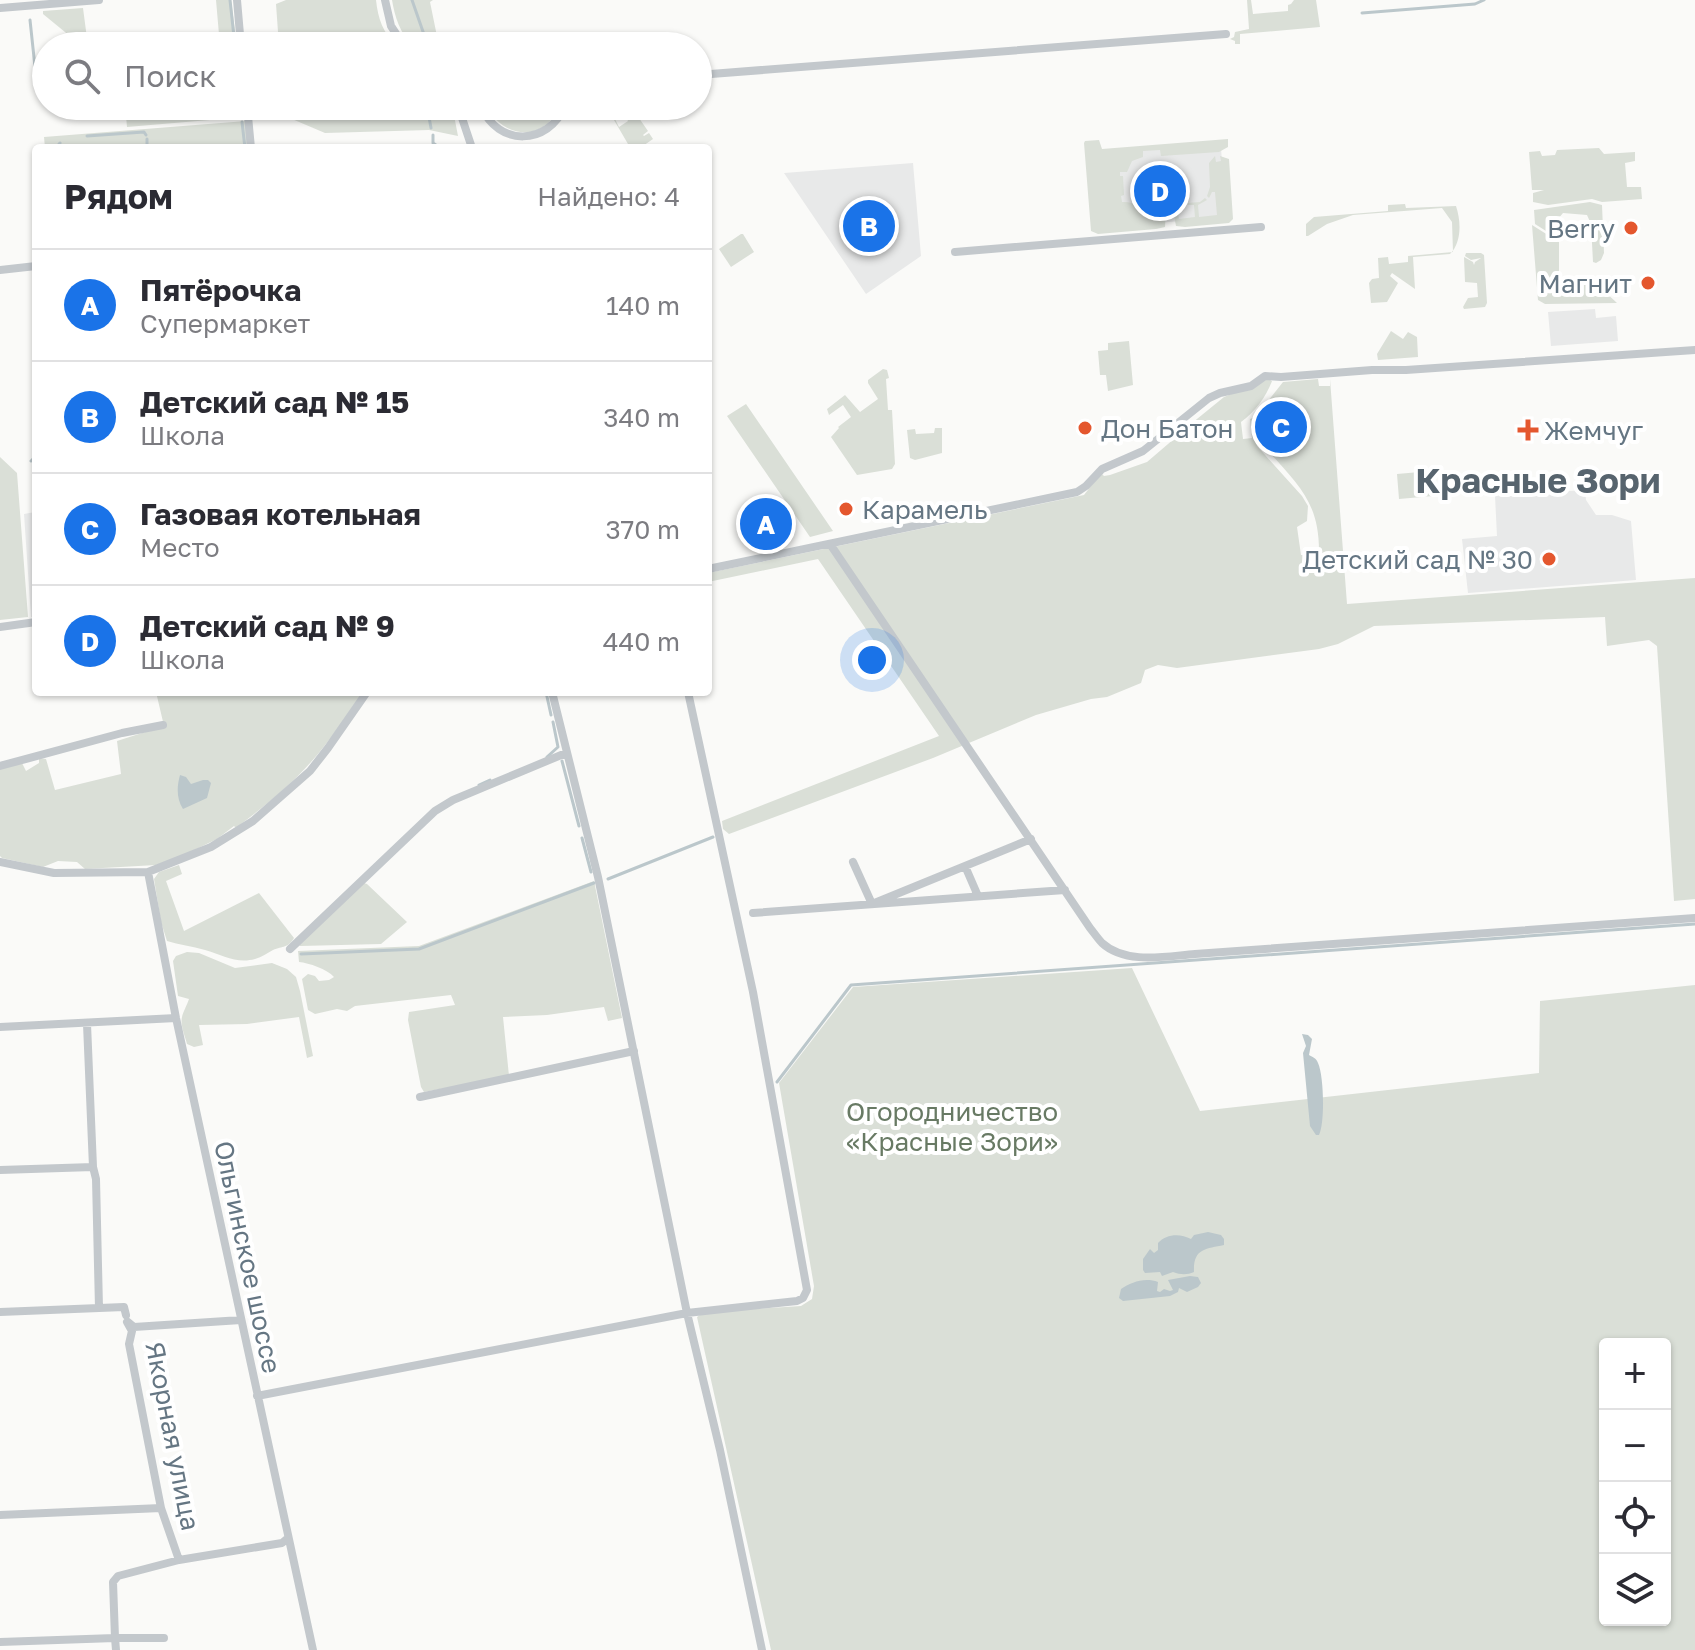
<!DOCTYPE html>
<html lang="ru">
<meta charset="utf-8">
<style>
body{margin:0;font-family:"Golos Text",sans-serif;background:#f7f7f7;color:#2b2b33}
.controls{position:absolute;right:24px;bottom:24px;display:grid;overflow:hidden;border-radius:8px;box-shadow:0 2px 6px #0004}
.controls button{width:72px;height:72px;display:grid;place-items:center;padding:0;border:0;border-bottom:2px solid #e1e1e2;background:#fff;color:#2b2b33;font:40px sans-serif}
.you{position:absolute;left:872px;top:660px;width:28px;height:28px;margin:-20px;border:6px solid #fff;border-radius:50%;background:#1a73e8;box-shadow:0 0 0 12px #1a73e833}
.badge{display:grid;place-items:center;width:52px;height:52px;border-radius:50%;background:#1a73e8;color:#fff;font-size:26px;font-weight:700}
.pin{position:absolute;translate:-50% -50%;border:4px solid #fff;box-shadow:0 2px 8px #0006}
.list{margin:0;padding:0;list-style:none}
h2{display:flex;justify-content:space-between;align-items:center;height:104px;margin:0;padding:0 32px;font-size:34px}
h2 small{font-size:26px;font-weight:400;color:#7c7c81}
.list li{display:grid;grid-template-columns:52px 1fr auto;gap:24px;align-items:center;box-sizing:border-box;height:112px;padding:0 32px;border-top:2px solid #e1e1e2}
.list b{display:block;font-size:30px;white-space:nowrap}
.list p{margin:0;font-size:26px;white-space:nowrap;color:#7c7c81}
.list em{font-size:26px;font-style:normal;color:#7c7c81}
.icon{flex:none;width:44px;height:44px;fill:none;stroke:currentColor;stroke-width:2;stroke-linecap:round;stroke-linejoin:round}
.map{position:relative;flex:none;width:1695px;height:1650px;overflow:hidden}
.search{position:absolute;background:#fff;box-shadow:0 2px 6px #0004;left:32px;top:32px;width:680px;height:88px;display:flex;align-items:center;gap:20px;box-sizing:border-box;padding:0 28px;border-radius:44px;color:#7c7c81;font-size:30px}
.panel{position:absolute;background:#fff;box-shadow:0 2px 6px #0004;left:32px;top:144px;width:680px;height:552px;border-radius:8px}
.map>svg:first-child{display:block}
.built{fill:#e8e9e9}
.green{fill:#dadfd7;fill-rule:evenodd}
.water{fill:#bbc7cb}
.lines{fill:none;stroke-linecap:round;stroke-linejoin:round}
.stream{stroke:#bbc7cb;stroke-width:3}
.minor{stroke:#c3c8cc;stroke-width:8}
.poi-dot{fill:#e4572e;stroke:#fff;stroke-width:3}
.labels{text-anchor:middle;dominant-baseline:central;stroke-width:8;stroke-linejoin:round;paint-order:stroke}
.poi-label{font-size:26px;fill:#657683;stroke:#fff;text-anchor:end}
.park-label{font-size:26px;fill:#687a64;stroke:#fff}
.street-label{font-size:26px;fill:#657683;stroke:#fff}
.district-label{font-size:34px;font-weight:bold;fill:#57646e;stroke:#fff}
</style>
<div class="map">
<svg width="1695" height="1650" viewBox="0 0 1695 1650">
<rect width="100%" height="100%" fill="#fafaf8"/>
<path class="built" d="M 1221,148 L 1222,162 L 1220,218 L 1106,227 L 1100,150 Z
M 913,163 L 921,256 L 866,294 L 784,173 Z
M 1595,309 L 1596,318 L 1616,316 L 1618,341 L 1551,346 L 1548,312 Z
M 35,458 L 36,458 L 36,617 L 31,617 L 24,514 L 35,512 L 32,463 Z
M 1585,490 L 1586,500 L 1596,515 L 1612,515 L 1631,521 L 1636,580 L 1468,593 L 1462,539 L 1497,536 L 1495,496 Z"/>
<path class="green" d="M 216,0 L 231,0 L 237,46 L 220,46 Z
M 286,0 L 376,0 C 378,19 383,32 396,46 L 279,46 L 276,4 Z
M 392,0 L 433,0 L 430,2 L 439,46 L 412,46 C 400,32 395,18 392,0 Z
M 1247,0 L 1251,0 L 1253,14 L 1288,11 L 1288,5 L 1291,4 L 1294,0 L 1316,0 L 1320,27 L 1240,34 L 1240,44 L 1235,44 L 1235,41 L 1230,39 L 1234,37 L 1235,32 L 1249,29 Z
M 83,8 L 88,46 L 82,46 L 43,14 L 43,11 Z
M 138,106 L 244,106 L 245,117 L 127,127 L 126,116 L 139,115 Z
M 250,106 L 256,106 L 259,115 L 284,112 L 284,106 L 449,106 L 453,110 L 458,136 L 429,130 L 325,133 L 292,119 L 257,117 L 250,111 Z
M 486,106 L 560,106 C 543,143 504,139 486,106 Z
M 632,108 L 648,131 L 643,135 L 644,136 L 649,133 L 653,139 L 640,148 L 630,147 L 630,145 L 628,144 L 614,120 L 615,119 L 619,127 L 628,121 L 624,113 Z
M 246,121 L 248,148 L 45,148 L 44,137 Z
M 1228,139 L 1228,147 L 1219,152 L 1161,156 L 1160,150 L 1143,151 L 1143,157 L 1132,161 L 1127,172 L 1120,172 L 1120,176 L 1123,176 L 1124,195 L 1121,196 L 1122,202 C 1134,201 1137,207 1149,206 L 1150,210 L 1152,210 L 1152,206 L 1161,206 L 1166,210 L 1165,227 L 1156,229 L 1098,234 L 1091,231 L 1084,143 L 1085,141 L 1099,140 L 1102,149 Z
M 1599,148 L 1604,154 L 1635,152 L 1635,161 L 1625,163 L 1627,187 L 1641,187 L 1642,199 L 1602,202 L 1592,199 L 1548,205 L 1533,202 L 1533,193 L 1544,190 L 1532,190 L 1529,152 L 1540,151 L 1542,156 L 1555,155 L 1557,150 Z
M 1215,156 L 1216,162 L 1221,161 L 1220,156 L 1229,159 L 1233,219 L 1229,223 L 1185,227 L 1176,226 L 1173,210 C 1175,205 1178,204 1183,203 L 1184,206 L 1177,206 L 1179,219 L 1195,217 L 1194,205 L 1188,205 L 1187,203 L 1200,202 L 1205,198 L 1207,200 L 1198,205 L 1199,217 L 1217,215 L 1215,192 L 1212,192 L 1209,198 L 1207,196 L 1210,187 L 1209,163 Z
M 1590,202 L 1602,205 L 1604,253 L 1601,260 L 1596,263 L 1593,262 L 1591,224 L 1587,215 L 1563,213 L 1558,219 C 1563,225 1563,232 1557,238 L 1535,224 L 1534,210 Z
M 1405,204 L 1406,208 L 1456,206 C 1461,221 1462,242 1450,254 L 1413,257 L 1415,289 L 1392,273 L 1390,276 L 1398,283 L 1387,302 L 1371,303 L 1369,283 L 1372,279 L 1379,278 L 1378,258 L 1388,257 L 1389,264 L 1408,262 L 1408,256 L 1453,252 L 1452,222 L 1442,208 L 1353,215 L 1327,224 L 1308,236 L 1306,236 L 1306,224 L 1314,217 L 1388,211 L 1388,205 Z
M 1532,225 L 1559,242 L 1559,276 L 1561,280 C 1574,284 1586,278 1595,281 L 1596,284 L 1603,284 L 1602,289 L 1617,303 L 1545,304 L 1538,300 Z
M 741,234 L 743,234 L 754,252 L 731,267 L 719,249 Z
M 1466,253 L 1481,253 L 1484,255 L 1487,303 L 1485,307 L 1464,309 L 1463,307 L 1468,298 L 1478,297 L 1477,283 L 1465,282 L 1464,257 L 1473,262 L 1474,265 L 1475,262 L 1481,258 L 1471,260 L 1465,256 Z
M 1391,331 L 1403,339 L 1408,332 L 1417,337 L 1418,357 L 1378,360 L 1377,354 Z
M 1129,341 L 1133,385 L 1108,391 L 1106,375 L 1100,375 L 1098,351 L 1108,350 L 1108,343 Z
M 883,369 L 887,370 L 889,378 L 886,379 L 888,410 L 892,410 L 895,464 L 892,469 L 857,475 L 831,437 L 839,428 L 838,427 L 851,417 L 843,405 L 829,415 L 827,409 L 845,395 L 860,412 L 878,399 L 868,383 L 868,380 Z
M 1268,379 L 1272,381 C 1266,397 1254,413 1241,422 L 1243,439 L 1252,438 L 1250,419 L 1255,417 L 1257,446 L 1302,496 L 1308,506 L 1307,521 L 1297,527 L 1301,555 L 1319,554 C 1320,500 1296,483 1263,445 L 1289,442 L 1285,410 L 1270,411 L 1268,401 L 1283,382 L 1318,379 L 1319,386 L 1330,386 L 1330,379 L 1347,604 L 1695,578 L 1695,899 L 1674,901 L 1657,646 L 1649,640 L 1607,646 L 1605,617 L 1374,626 L 1338,644 L 1319,649 L 1177,668 L 1158,665 L 1145,670 L 1141,683 L 1107,697 L 1091,699 L 1036,715 L 933,758 L 729,834 L 723,829 L 722,821 L 939,736 L 818,559 L 708,582 L 708,573 L 1084,495 L 1101,473 L 1104,476 L 1110,475 L 1147,462 L 1175,438 L 1171,434 L 1175,429 L 1181,432 L 1224,397 Z
M 746,404 L 833,531 L 810,537 L 727,416 Z
M 935,428 L 942,428 L 942,453 L 915,460 L 910,458 L 907,430 L 915,429 L 916,434 L 934,433 Z
M 0,457 L 17,473 L 28,617 L 0,620 Z
M 1431,471 L 1433,496 L 1399,499 L 1397,474 Z
M 156,692 L 363,692 C 346,716 330,741 311,762 C 289,787 262,808 236,828 L 234,826 L 217,839 L 186,854 L 156,865 L 85,869 L 77,862 L 58,861 L 43,867 L 2,858 L 0,856 L 0,768 L 22,763 L 26,771 L 39,763 L 39,758 L 46,759 L 55,790 L 121,774 L 117,741 L 164,726 Z
M 179,865 L 182,874 L 166,881 L 184,931 L 259,893 L 294,938 C 288,948 283,946 273,950 C 267,953 262,957 255,959 C 237,964 222,955 205,950 C 192,946 179,945 167,941 L 161,922 L 154,879 L 159,872 Z
M 594,881 L 622,1018 L 608,1021 L 604,1007 L 547,1015 L 503,1017 L 509,1076 L 424,1092 L 421,1087 L 408,1020 L 409,1012 L 455,1005 L 451,995 L 355,1006 L 347,1011 L 337,1009 L 315,1014 L 308,1010 L 302,979 L 308,974 L 315,976 L 319,981 L 329,980 L 334,977 C 327,969 309,963 299,962 L 298,951 L 419,946 Z
M 364,883 L 367,884 L 407,922 L 381,944 L 300,946 L 298,944 Z
M 187,952 L 199,953 L 235,968 L 272,963 L 287,969 L 296,977 L 300,991 L 313,1056 L 307,1058 L 299,1017 L 247,1024 L 199,1025 L 203,1045 L 194,1047 L 187,1044 C 185,1036 180,1025 182,1017 C 183,1012 187,1005 189,999 L 178,996 L 173,961 L 176,956 Z
M 1132,968 L 1200,1111 L 1539,1073 L 1540,1001 L 1695,985 L 1695,1650 L 771,1650 L 697,1317 L 704,1312 L 801,1306 L 812,1299 L 814,1286 L 779,1083 L 853,987 ZM 1605,1344 L 1665,1344 L 1665,1620 L 1605,1620 Z"/>
<path class="water" d="M 180,775 L 186,777 L 191,784 L 203,780 L 208,780 L 211,783 L 207,798 L 183,809 C 176,798 177,786 180,775 Z
M 1302,1034 L 1308,1035 L 1312,1039 L 1309,1055 C 1314,1058 1316,1058 1318,1063 C 1324,1076 1325,1123 1319,1135 L 1316,1135 L 1310,1126 L 1303,1053 L 1306,1046 Z
M 1208,1232 L 1221,1235 L 1224,1239 L 1224,1245 C 1206,1249 1193,1248 1194,1272 C 1187,1275 1181,1275 1173,1272 L 1162,1276 L 1160,1272 L 1145,1273 L 1143,1270 L 1143,1259 L 1150,1249 L 1154,1253 L 1158,1250 L 1158,1243 C 1166,1234 1180,1233 1191,1239 L 1194,1235 Z
M 1190,1276 L 1198,1277 L 1201,1283 L 1198,1287 L 1187,1292 L 1179,1288 L 1178,1292 L 1170,1296 L 1123,1301 L 1119,1298 L 1121,1289 C 1131,1282 1145,1277 1158,1282 L 1157,1291 L 1160,1292 L 1164,1289 L 1170,1291 L 1173,1290 L 1168,1280 Z"/>
<g class="lines">
<path class="stream" d="M 230,0 L 235,46
M 412,0 L 428,46
M 1362,13 L 1475,4 L 1484,0
M 30,20 L 35,67
M 241,106 L 242,117
M 427,106 L 431,128
M 242,122 L 245,148
M 433,135 L 433,143 L 440,148
M 87,136 L 144,132 L 146,135
M 147,139 L 147,148
M 56,148 L 60,143
M 31,461 L 36,456
M 546,692 L 551,715
M 547,757 L 558,747 L 553,722
M 562,761 L 579,826
M 479,785 L 490,780
M 582,838 L 591,872
M 608,879 L 713,837
M 301,954 L 419,949 L 594,883
M 777,1082 L 851,985 L 1695,924"/>
<path class="minor" d="M 237,0 L 241,46
M 385,0 L 391,26 L 404,46
M 0,8 L 99,0
M 698,75 L 1226,34
M 247,106 L 251,148
M 458,106 L 472,148
M 481,106 C 498,147 548,146 565,106
M 955,252 L 1261,227
M 0,270 L 36,266
M 830,544 L 1090,928 C 1094,933 1098,939 1102,943 C 1126,965 1167,956 1195,954 L 1695,918
M 708,569 L 1077,492 L 1086,486 L 1102,469 L 1143,451 L 1209,398 L 1220,393 L 1251,386 L 1265,376 L 1281,377 L 1372,370 L 1406,370 L 1695,350
M 0,627 L 36,622
M 552,692 L 598,877 L 687,1313 L 720,1450 L 762,1650
M 0,766 L 122,733 L 163,725
M 0,862 L 54,873 L 148,872 L 211,847 L 253,821 L 310,771 L 328,748 L 367,692
M 853,862 L 872,904 L 1031,839
M 965,866 L 978,896
M 148,872 L 176,1018 L 313,1650
M 753,913 L 1065,890
M 290,949 L 435,811 L 453,800 L 566,753
M 87,1024 L 93,1167 L 96,1179 L 99,1308
M 0,1027 L 176,1018
M 420,1097 L 634,1051
M 0,1170 L 93,1167
M 0,1312 L 124,1307 L 126,1315
M 127,1322 L 132,1331 L 129,1344 L 161,1508 L 179,1560
M 128,1322 L 134,1327 L 241,1320
M 257,1396 L 687,1313 L 797,1301 L 803,1298 L 807,1290 L 753,992 L 688,692
M 0,1515 L 161,1508
M 0,1642 L 115,1638 L 113,1582 L 118,1576 L 179,1560 L 282,1543 L 288,1538
M 116,1650 L 115,1638 L 164,1638"/>
</g>
<g class="poi-dot">
<circle cx="1631" cy="228" r="8"/>
<circle cx="1648" cy="283" r="8"/>
<circle cx="1085" cy="428" r="8"/>
<path d="M1524 418h8v8h8v8h-8v8h-8v-8h-8v-8h8z"/>
<circle cx="846" cy="509" r="8"/>
<circle cx="1549" cy="559" r="8"/>
</g>
<g class="labels">
<g class="poi-label">
<text x="1615" y="228">Berry</text>
<text x="1632" y="283">Магнит</text>
<text x="1101" y="428" text-anchor="start">Дон Батон</text>
<text x="1544" y="430" text-anchor="start">Жемчуг</text>
<text x="862" y="509" text-anchor="start">Карамель</text>
<text x="1533" y="559">Детский сад № 30</text>
</g>
<g class="park-label">
<text x="952" y="1111">Огородничество<tspan x="952" dy="30">«Красные Зори»</tspan></text>
</g>
<g class="street-label">
<text transform="translate(248 1257) rotate(78)">Ольгинское шоссе</text>
<text transform="translate(173 1436) rotate(79)">Якорная улица</text>
</g>
<g class="district-label">
<text x="1538" y="480">Красные Зори</text>
</g>
</g>
</svg>
<div class="controls">
<button>+</button>
<button>−</button>
<button><svg class="icon" aria-label="locate" viewBox="0 0 24 24"><circle cx="12" cy="12" r="6"/><path d="M12 2v4M12 18v4M2 12h4M18 12h4"/></svg></button>
<button><svg class="icon" aria-label="layers" viewBox="0 0 24 24"><path d="M12 4l9 5-9 5-9-5zM3 14l9 5 9-5"/></svg></button>
</div>
<div class="you"></div>
<div class="pin badge" style="left:766px;top:524px">A</div>
<div class="pin badge" style="left:869px;top:226px">B</div>
<div class="pin badge" style="left:1281px;top:427px">C</div>
<div class="pin badge" style="left:1160px;top:191px">D</div>
<div class="search"><svg class="icon" aria-label="search" viewBox="0 0 24 24"><circle cx="10" cy="10" r="6"/><path d="M15 15l6 6"/></svg>Поиск</div>
<section class="panel">
<h2>Рядом<small>Найдено: 4</small></h2>
<ul class="list">
<li><span class="badge">A</span><div><b>Пятёрочка</b><p>Супермаркет</p></div><em>140 m</em></li>
<li><span class="badge">B</span><div><b>Детский сад № 15</b><p>Школа</p></div><em>340 m</em></li>
<li><span class="badge">C</span><div><b>Газовая котельная</b><p>Место</p></div><em>370 m</em></li>
<li><span class="badge">D</span><div><b>Детский сад № 9</b><p>Школа</p></div><em>440 m</em></li>
</ul>
</section>
</div>
